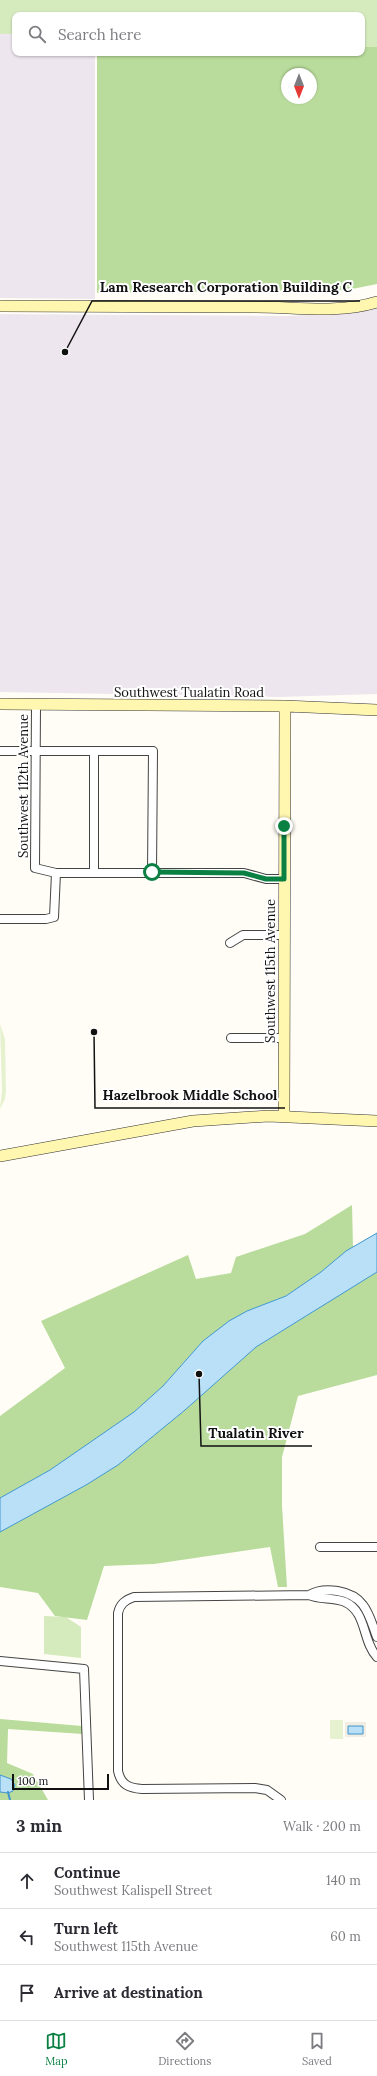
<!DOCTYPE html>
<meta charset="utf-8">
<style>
body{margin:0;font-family:Lora,serif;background:#f7f7f7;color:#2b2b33}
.compass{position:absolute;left:281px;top:68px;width:36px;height:36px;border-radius:50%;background:#fff;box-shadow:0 1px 3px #0004;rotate:180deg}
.scale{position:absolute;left:12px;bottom:10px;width:97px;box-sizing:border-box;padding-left:4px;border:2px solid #111;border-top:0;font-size:11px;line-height:14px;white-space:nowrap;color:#111;-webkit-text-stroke:3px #fff;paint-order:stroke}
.stop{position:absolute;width:12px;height:12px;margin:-9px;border:3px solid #0b8043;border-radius:50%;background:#fff}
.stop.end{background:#0b8043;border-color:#fff;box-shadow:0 1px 4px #0008}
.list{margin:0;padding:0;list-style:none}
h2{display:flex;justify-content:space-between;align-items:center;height:52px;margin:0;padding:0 16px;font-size:17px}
h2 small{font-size:13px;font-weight:400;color:#7c7c81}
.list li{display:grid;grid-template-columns:26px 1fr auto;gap:12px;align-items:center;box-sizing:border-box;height:56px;padding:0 16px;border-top:1px solid #e1e1e2}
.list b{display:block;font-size:15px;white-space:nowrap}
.list p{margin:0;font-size:13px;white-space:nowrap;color:#7c7c81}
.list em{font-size:13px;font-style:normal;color:#7c7c81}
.icon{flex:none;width:22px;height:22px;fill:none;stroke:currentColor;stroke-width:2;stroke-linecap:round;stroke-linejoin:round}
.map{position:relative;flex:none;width:377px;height:1800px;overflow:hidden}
.search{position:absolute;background:#fff;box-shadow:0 1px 3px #0004;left:12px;right:12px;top:12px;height:44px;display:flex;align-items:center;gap:10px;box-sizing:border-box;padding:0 14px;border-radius:8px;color:#7c7c81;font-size:15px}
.sheet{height:220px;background:#fff}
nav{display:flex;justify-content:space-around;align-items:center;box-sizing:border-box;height:56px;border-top:1px solid #e1e1e2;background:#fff;font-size:11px;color:#7c7c81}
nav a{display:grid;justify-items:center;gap:2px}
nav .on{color:#0b8043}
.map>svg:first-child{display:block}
.industrial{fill:#eee6ef}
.green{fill:#d5ebbd}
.forest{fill:#b9dc9c;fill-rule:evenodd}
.pitch{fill:#e6f2cf}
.plaza{fill:#f1ede2}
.water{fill:#b9e0f7;stroke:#3f96cf}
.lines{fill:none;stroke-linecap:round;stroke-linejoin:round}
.stream{stroke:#3f96cf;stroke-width:2}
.street-casing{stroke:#444;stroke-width:10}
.secondary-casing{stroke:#333;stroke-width:12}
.street{stroke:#fff;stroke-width:8}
.secondary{stroke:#fff6b0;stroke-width:11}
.route{stroke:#0b8043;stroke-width:5}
.labels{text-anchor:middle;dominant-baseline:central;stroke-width:4;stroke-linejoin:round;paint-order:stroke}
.street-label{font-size:13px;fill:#111;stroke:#fff}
.leader{fill:none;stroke:#111;stroke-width:1.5}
.callout-dot{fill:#111;stroke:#fff;stroke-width:1.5}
.callout-label{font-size:14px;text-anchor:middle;font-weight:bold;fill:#111;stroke:#fff;stroke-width:4;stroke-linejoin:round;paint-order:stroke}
</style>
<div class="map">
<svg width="377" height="1800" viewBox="0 0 377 1800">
<rect width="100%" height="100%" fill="#fffdf5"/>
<path class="industrial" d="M 0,34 L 15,34 L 15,53 L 95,53 L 95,299 L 0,298 Z
M 377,303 L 377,694 L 279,697 L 0,692 L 0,314 L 287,316 L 351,313 Z"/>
<path class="green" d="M 0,0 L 377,0 L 377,47 L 362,47 L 362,15 L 15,15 L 15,34 L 0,34 Z
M 44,1616 L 66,1617 L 81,1627 L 81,1658 L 44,1654 Z"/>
<path class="forest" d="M 362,47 L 377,47 L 377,284 L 347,290 L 97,293 L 97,53 L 362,53 ZM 287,74 L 311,74 L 311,98 L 287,98 Z
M 352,1205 L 353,1247 L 321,1272 L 286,1296 L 247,1311 L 229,1322 L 203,1341 L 163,1386 L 134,1412 L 50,1470 L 0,1498 L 0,1416 L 65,1368 L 41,1321 L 188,1255 L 196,1279 L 231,1273 L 236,1257 L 305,1234 Z
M 377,1272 L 377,1375 L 298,1396 L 282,1457 L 282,1506 L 287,1587 L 278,1587 L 270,1547 L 154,1564 L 104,1566 L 87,1620 L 55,1616 L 38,1593 L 0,1587 L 0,1532 L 86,1485 L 118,1465 L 185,1410 L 256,1347 Z
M 0,1719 L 82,1726 L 83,1734 L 8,1729 L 7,1763 L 33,1774 L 48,1800 L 0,1800 Z"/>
<path class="pitch" d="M 0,1024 L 5,1039 L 6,1091 L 5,1099 L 0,1109 L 2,1091 Z
M 330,1720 L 343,1720 L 343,1739 L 330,1739 Z"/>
<path class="plaza" d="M 345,1722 L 366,1722 L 366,1737 L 345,1737 Z"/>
<path class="water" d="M 377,1233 L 377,1272 L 256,1347 L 185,1410 L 118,1465 L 86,1485 L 0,1532 L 0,1498 L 50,1470 L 134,1412 L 163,1386 L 203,1341 L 229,1321 L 247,1311 L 286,1296 L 321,1272 L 346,1251 Z
M 348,1726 L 363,1726 L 363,1734 L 348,1734 Z
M 0,1775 L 11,1779 L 15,1785 L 13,1791 L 8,1793 L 0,1792 Z"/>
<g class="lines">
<path class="stream" d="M 8,1792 L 10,1800"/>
<g class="street-casing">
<path id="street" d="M 36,705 L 35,868 L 56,873 L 244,873 L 266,879 L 284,879
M 0,751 L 153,751 L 152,873
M 94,751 L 94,872
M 0,919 L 46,919 L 54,917 L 56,873
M 230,943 L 243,935 L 284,935
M 231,1038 L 285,1038
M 320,1547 L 377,1547
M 309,1595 C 324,1586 352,1590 363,1605 C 370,1614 373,1627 377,1637
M 0,1661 L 84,1669 L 89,1800
M 281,1800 L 267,1790 L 255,1788 L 142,1789 C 129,1788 121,1785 118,1771 L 118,1613 C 120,1604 125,1600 134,1597 L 309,1595 C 320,1600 333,1597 345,1602 C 367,1612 362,1641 377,1657"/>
</g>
<g class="secondary-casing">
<path id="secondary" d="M 0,306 C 85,306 171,307 256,307 C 296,307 338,314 377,302
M 0,704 L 285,706 L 377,710
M 284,1116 L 285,706
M 0,1156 L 193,1121 L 268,1116 L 377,1121"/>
</g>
<use href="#street" class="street"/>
<use href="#secondary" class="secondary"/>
</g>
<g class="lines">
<path class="route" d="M 152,872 L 244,873 L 266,879 L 284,879 L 284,826"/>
</g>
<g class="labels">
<g class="street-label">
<text x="189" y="692">Southwest Tualatin Road</text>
<text transform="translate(23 786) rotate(-90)">Southwest 112th Avenue</text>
<text transform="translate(270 971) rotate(-90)">Southwest 115th Avenue</text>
</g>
</g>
<path class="leader" d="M65 352L92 301H360M94 1032L95 1108H285M199 1374L201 1446H312"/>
<g class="callout-dot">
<circle cx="65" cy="352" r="4"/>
<circle cx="94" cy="1032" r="4"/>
<circle cx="199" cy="1374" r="4"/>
</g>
<g class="callout-label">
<text x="226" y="292">Lam Research Corporation Building C</text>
<text x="190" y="1100">Hazelbrook Middle School</text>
<text x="256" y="1438">Tualatin River</text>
</g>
</svg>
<svg class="compass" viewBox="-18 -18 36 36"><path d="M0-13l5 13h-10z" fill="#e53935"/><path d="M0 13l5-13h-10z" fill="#7c7c81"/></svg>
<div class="scale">100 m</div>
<div class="stop" style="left:152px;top:872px"></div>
<div class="stop end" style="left:284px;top:826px"></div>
<div class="search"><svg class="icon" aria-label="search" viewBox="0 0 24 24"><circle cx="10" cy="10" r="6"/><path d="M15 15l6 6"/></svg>Search here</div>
</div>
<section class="sheet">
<h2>3 min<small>Walk · 200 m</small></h2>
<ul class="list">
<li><svg class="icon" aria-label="ahead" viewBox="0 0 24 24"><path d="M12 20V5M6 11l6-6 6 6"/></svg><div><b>Continue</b><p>Southwest Kalispell Street</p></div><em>140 m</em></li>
<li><svg class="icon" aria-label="left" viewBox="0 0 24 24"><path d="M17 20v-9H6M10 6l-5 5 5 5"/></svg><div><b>Turn left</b><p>Southwest 115th Avenue</p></div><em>60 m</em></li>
<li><svg class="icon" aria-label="arrive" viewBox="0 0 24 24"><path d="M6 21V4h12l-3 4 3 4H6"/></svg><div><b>Arrive at destination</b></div></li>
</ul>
</section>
<nav>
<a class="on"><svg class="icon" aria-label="map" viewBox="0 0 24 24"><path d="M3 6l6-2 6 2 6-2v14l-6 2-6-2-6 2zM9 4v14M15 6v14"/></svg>Map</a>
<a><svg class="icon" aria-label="directions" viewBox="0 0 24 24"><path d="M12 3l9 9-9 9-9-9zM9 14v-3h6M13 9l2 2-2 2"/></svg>Directions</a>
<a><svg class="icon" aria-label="saved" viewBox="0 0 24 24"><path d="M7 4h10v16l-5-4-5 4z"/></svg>Saved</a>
</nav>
